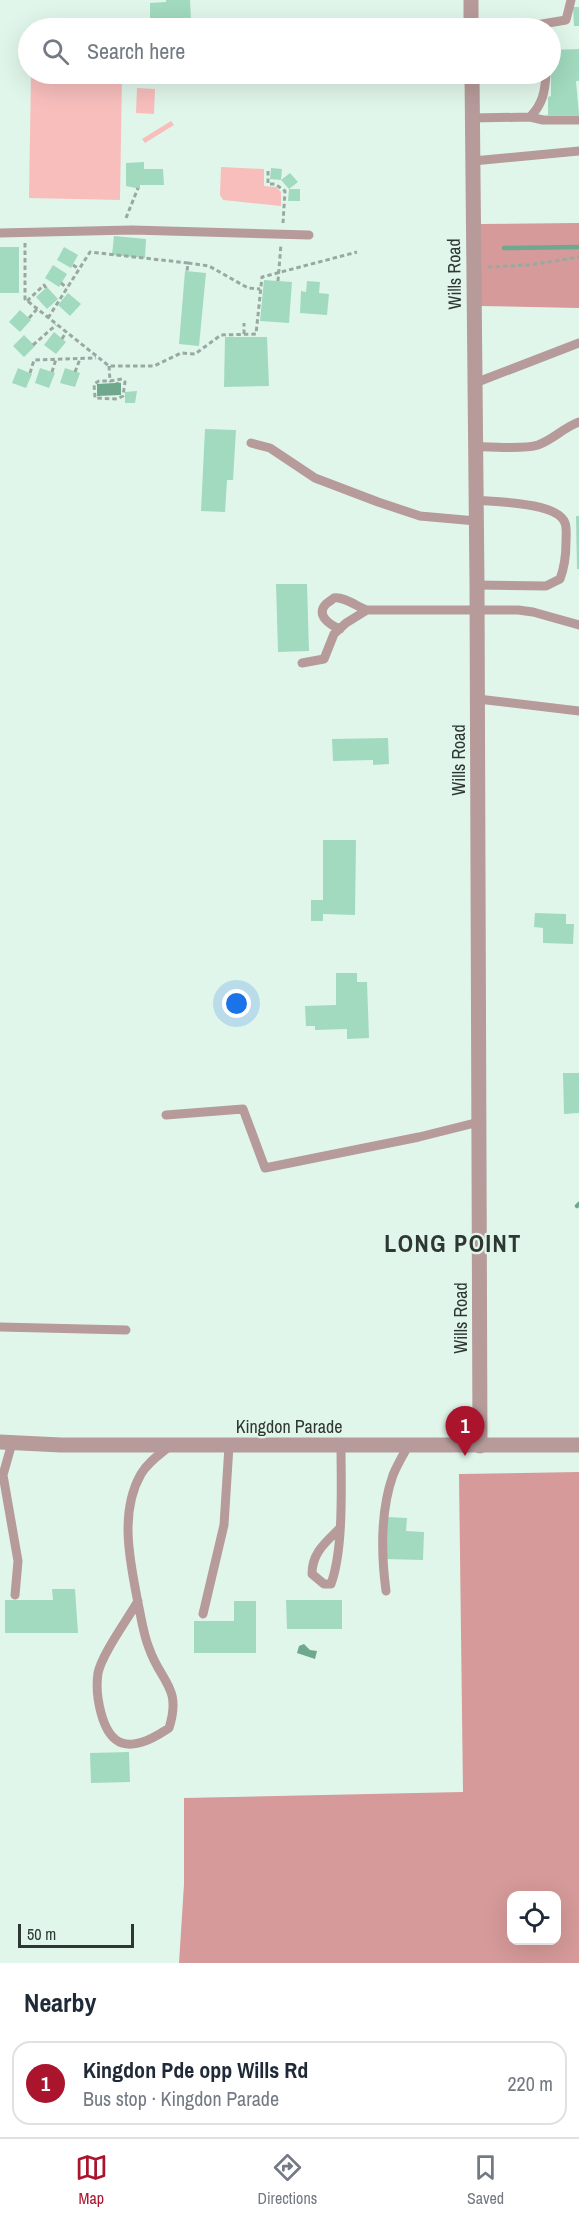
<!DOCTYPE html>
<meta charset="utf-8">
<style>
body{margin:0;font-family:"Archivo Narrow",sans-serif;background:#f2f2f3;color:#1f2937}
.controls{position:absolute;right:18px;bottom:18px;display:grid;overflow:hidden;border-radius:12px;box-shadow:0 6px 24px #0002}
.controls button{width:54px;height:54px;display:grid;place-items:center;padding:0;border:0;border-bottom:2px solid #e0e1e3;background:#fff;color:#1f2937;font:30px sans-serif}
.scale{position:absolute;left:18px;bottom:15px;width:116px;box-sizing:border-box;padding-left:6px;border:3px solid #2e3732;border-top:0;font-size:16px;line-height:21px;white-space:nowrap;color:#2e3732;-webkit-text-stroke:4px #e1f6eb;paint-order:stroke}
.you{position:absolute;left:237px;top:1004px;width:21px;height:21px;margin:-15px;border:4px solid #fff;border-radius:50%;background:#1a73e8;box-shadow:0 0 0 9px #1a73e833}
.badge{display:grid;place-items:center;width:39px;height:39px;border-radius:50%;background:#aa142d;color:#fff;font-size:20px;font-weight:700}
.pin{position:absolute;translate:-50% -50px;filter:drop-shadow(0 2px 3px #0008)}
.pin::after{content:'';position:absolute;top:32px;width:21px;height:18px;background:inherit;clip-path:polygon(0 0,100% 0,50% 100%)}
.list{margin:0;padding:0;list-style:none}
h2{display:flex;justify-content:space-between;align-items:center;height:78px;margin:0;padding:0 24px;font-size:26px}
h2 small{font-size:20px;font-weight:400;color:#747a83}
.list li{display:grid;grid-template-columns:39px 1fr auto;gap:18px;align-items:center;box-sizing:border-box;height:84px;margin:0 12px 12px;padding:0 12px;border:2px solid #e0e1e3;border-radius:18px}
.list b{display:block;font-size:22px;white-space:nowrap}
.list p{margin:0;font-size:20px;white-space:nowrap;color:#747a83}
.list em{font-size:20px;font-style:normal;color:#747a83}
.icon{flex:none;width:33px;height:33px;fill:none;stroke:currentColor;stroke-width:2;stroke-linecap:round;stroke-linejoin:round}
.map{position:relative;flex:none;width:579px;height:1963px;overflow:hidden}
.search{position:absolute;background:#fff;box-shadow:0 6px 24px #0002;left:18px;right:18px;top:18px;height:66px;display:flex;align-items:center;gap:15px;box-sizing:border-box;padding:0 21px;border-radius:33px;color:#747a83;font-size:22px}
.sheet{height:174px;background:#fff}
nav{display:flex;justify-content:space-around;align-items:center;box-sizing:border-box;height:84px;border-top:2px solid #e0e1e3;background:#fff;font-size:16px;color:#747a83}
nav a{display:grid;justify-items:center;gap:3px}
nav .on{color:#aa142d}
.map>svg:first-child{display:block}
.green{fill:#f7bebc}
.forest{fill:#d59a99;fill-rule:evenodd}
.water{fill:#70a88d}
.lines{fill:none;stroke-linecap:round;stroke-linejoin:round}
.stream{stroke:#70a88d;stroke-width:4.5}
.building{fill:#a1dabe}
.path{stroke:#99a9a1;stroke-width:3;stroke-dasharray:4.5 3;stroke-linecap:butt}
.service{stroke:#b69b9a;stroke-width:9}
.minor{stroke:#b69b9a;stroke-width:15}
.tertiary{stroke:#b69b9a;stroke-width:15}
.labels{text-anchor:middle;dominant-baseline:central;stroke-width:4.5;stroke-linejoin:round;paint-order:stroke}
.street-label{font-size:18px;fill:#2e3732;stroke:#e1f6eb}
.district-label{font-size:24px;font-weight:bold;letter-spacing:1.5px;fill:#2e3732;stroke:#e1f6eb}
</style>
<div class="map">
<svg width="579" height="1963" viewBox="0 0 579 1963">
<rect width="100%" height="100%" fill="#e1f6eb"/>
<path class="green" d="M 31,74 L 122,74 L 120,200 L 29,198 Z
M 137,88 L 155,89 L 154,114 L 136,113 Z
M 171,121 L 174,125 L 145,143 L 142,139 Z
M 221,167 L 264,169 L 264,186 L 276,187 L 281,192 L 281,206 L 223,200 L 220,195 Z"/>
<path class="forest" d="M 579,223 L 579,308 L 480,306 L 481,224 Z
M 579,1472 L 579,1963 L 179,1963 L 184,1884 L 184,1798 L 463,1792 L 459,1474 ZM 512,1896 L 556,1896 L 556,1940 L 512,1940 Z"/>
<path class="water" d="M 117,382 L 121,383 L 121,395 L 97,396 L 97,384 L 115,383 Z
M 304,1644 L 310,1650 L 317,1651 L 315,1659 L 297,1653 L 299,1646 Z"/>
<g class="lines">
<path class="stream" d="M 504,248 L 579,247
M 577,1206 L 579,1204"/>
</g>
<path class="building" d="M 166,0 L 190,0 L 191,21 L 150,23 L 150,3 L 166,2 Z
M 573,7 L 579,7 L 579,26 L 574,26 Z
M 579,49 L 579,81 L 576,81 L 579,115 L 548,115 L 548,97 L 551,96 L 551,50 Z
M 144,162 L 144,169 L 163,169 L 164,185 L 140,185 L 140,189 L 126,186 L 126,163 Z
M 271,168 L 282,169 L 281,180 L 290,173 L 298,182 L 289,189 L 281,180 L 270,179 Z
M 289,189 L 300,189 L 300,201 L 288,201 Z
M 114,236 L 146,239 L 145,258 L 112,255 Z
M 0,247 L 19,247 L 19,293 L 0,293 Z
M 64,247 L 78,255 L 71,268 L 57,260 Z
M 53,265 L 67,274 L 59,287 L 45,278 Z
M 185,271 L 206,273 L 199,346 L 179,344 Z
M 264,280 L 292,282 L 289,323 L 260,321 Z
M 307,281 L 320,282 L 319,293 L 329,294 L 327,315 L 300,313 L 301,291 L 306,292 Z
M 47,287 L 58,299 L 47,309 L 36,297 Z
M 68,293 L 81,304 L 70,316 L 58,305 Z
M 20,310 L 31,320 L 20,332 L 9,322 Z
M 54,332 L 66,342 L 56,354 L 44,345 Z
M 24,335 L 35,346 L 24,357 L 13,346 Z
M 225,337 L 267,337 L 269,386 L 224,387 Z
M 18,368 L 32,374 L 26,388 L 12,383 Z
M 40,368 L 55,373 L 49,388 L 35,383 Z
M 65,368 L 80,373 L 75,387 L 60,383 Z
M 137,391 L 135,403 L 125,403 L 125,392 Z
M 205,429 L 236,430 L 233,480 L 227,480 L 225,512 L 201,511 Z
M 576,516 L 579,516 L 579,569 L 577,569 Z
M 276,584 L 307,584 L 309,651 L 278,652 Z
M 388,738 L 389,764 L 373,765 L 373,760 L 333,761 L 332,739 Z
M 323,840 L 356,840 L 355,915 L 323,914 L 323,921 L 311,921 L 311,900 L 323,900 Z
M 535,913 L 566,914 L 566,924 L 574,924 L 573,944 L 543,943 L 543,928 L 534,927 Z
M 336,973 L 357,973 L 357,982 L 367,982 L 369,1038 L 347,1039 L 347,1029 L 315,1030 L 315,1026 L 306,1026 L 305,1006 L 336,1005 Z
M 563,1073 L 579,1073 L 579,1113 L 564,1114 Z
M 386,1517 L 407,1518 L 406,1531 L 424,1532 L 423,1560 L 384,1559 Z
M 52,1589 L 75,1589 L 78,1633 L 5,1633 L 5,1600 L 53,1600 Z
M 286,1600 L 342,1600 L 342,1629 L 287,1629 Z
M 234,1601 L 256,1601 L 256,1653 L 194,1653 L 194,1621 L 234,1621 Z
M 129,1752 L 130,1782 L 91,1783 L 90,1753 Z"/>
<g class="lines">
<path class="path" d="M 268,171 L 268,184 L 275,184 L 285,191 L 283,223
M 126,218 L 138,188
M 25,243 L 25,299 L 109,366 L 154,366 L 181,353 L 195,354 L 221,335 L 256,334 L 262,277 L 357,252
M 188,263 L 209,266 L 248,288 L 260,289
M 73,265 L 79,269
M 488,267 L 530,265 L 579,257
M 278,281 L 281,244
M 61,283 L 67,288
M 27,301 L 44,285 L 46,288
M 29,318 L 37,309
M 48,318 L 90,252 L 188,263 L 187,271
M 244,334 L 244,323
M 62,339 L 66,332
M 33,345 L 56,325
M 109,366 L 110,381 L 122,379 L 125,382 L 123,396 L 117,399 L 95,398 L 94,384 L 99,381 L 110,381
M 52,372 L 56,359
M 75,372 L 80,359
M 30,373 L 34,360 L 96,358"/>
<path class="service" d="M 471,28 L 530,26 L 566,20 L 571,0
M 530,117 L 543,120 L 579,120
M 472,118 L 530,117 C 543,104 545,91 546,74
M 473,161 L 579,151
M 0,233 L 132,230 L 309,235
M 475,383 L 579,343
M 251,443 L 270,448 L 315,478 L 378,502 L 420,516 L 476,521
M 476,447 C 493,446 522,450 538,445 C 554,439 563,428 579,422
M 476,500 C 495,502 558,502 565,523 C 567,528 566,536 566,542 C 566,555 565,566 560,579 L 546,586 L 477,585
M 340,629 C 330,625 315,615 326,604 C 327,603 333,599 334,598 C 343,596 358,607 367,610
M 302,663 L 324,659 L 334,634 L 346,623 L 367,610 L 518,610 L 533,612 L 579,625
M 478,699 L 579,711
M 166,1115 L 243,1109 L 265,1168 L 419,1137 L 479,1122
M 0,1327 L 126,1330
M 12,1443 L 3,1475 L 18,1561 L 15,1595
M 339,1529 C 325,1543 312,1553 312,1574 L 324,1584 L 331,1584 C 344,1548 341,1485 341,1446
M 386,1591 C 381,1553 380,1512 393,1475 C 397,1465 403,1455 408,1446
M 138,1601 C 127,1620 102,1654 98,1673 C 95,1693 101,1736 122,1743 C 138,1748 157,1736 169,1728 C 182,1687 161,1683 149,1648 C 144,1636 142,1622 139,1608 C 131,1566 118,1514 141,1474 C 148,1462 159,1455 170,1446
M 203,1614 L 224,1525 L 229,1446"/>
<path class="minor" d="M 0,1442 L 61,1445 L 579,1445"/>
<path class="tertiary" d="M 471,0 L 471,28
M 472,74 L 477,585 L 480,1446"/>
</g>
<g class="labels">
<g class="street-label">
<text transform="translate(454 274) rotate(-91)">Wills Road</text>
<text transform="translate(458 760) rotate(-90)">Wills Road</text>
<text transform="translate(460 1318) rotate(-90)">Wills Road</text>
<text x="289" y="1426">Kingdon Parade</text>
</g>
<g class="district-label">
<text x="453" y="1243">LONG POINT</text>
</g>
</g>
</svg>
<div class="controls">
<button><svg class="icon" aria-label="locate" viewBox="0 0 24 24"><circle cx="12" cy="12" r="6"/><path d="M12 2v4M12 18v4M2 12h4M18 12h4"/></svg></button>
</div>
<div class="scale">50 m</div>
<div class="you"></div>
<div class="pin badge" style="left:465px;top:1456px">1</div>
<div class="search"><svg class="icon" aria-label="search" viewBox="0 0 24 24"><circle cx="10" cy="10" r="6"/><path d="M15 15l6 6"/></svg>Search here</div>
</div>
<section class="sheet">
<h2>Nearby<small></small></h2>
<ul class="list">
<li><span class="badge">1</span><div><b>Kingdon Pde opp Wills Rd</b><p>Bus stop · Kingdon Parade</p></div><em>220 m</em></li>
</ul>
</section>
<nav>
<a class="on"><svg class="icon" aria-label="map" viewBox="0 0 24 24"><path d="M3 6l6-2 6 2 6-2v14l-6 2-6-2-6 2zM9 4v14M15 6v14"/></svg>Map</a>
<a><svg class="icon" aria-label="directions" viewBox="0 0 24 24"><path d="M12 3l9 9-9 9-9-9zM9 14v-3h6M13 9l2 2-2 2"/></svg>Directions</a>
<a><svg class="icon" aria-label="saved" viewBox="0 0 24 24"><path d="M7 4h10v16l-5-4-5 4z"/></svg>Saved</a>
</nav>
